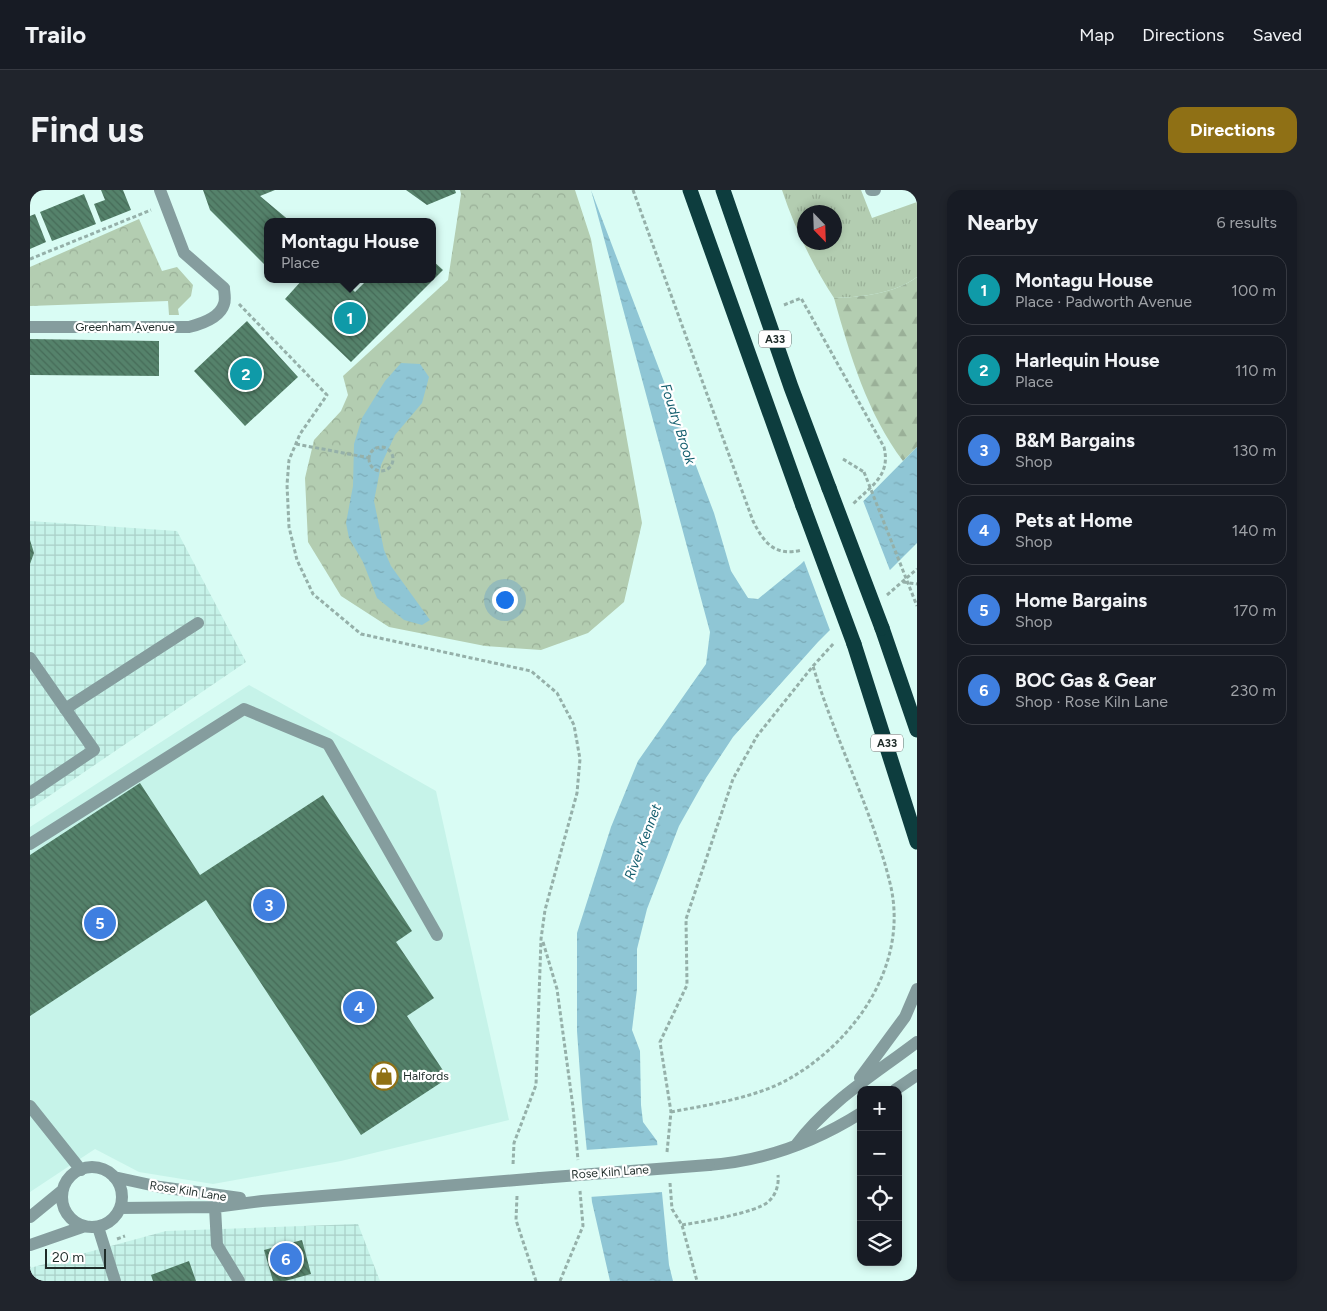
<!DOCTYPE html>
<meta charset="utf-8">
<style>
body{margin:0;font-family:Figtree,sans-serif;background:#20242c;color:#f1f3f6}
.controls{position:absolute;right:15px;bottom:15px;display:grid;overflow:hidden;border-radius:10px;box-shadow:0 2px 8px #0003}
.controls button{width:45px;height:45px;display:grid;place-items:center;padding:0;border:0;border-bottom:1px solid #363941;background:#171b24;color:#f1f3f6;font:25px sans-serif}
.compass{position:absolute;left:767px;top:15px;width:45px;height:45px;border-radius:50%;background:#171b24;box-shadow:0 2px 8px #0003;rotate:157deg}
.scale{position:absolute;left:15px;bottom:12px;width:61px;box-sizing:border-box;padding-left:5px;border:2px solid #1f2c29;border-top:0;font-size:14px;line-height:18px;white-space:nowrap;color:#1f2c29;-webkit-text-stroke:4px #fff;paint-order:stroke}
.you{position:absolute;left:474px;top:409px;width:18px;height:18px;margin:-12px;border:4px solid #fff;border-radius:50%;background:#1a73e8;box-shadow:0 0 0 8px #1a73e833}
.badge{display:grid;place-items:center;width:32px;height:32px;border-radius:50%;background:#8f7015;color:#fff;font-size:16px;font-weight:700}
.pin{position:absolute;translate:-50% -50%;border:2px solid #fff;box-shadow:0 1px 5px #0006}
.popup{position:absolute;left:234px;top:28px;width:172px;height:65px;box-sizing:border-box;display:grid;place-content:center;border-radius:10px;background:#171b24;filter:drop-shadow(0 1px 4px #0005);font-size:16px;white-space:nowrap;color:#9ea1a6}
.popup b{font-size:19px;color:#f1f3f6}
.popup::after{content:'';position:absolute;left:50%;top:100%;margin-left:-10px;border:10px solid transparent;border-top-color:#171b24}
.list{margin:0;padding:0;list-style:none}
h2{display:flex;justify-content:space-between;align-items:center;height:65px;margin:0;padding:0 20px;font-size:21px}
h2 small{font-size:16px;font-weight:400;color:#9ea1a6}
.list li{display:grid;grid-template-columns:32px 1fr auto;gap:15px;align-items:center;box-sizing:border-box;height:70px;margin:0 10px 10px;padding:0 10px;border:1px solid #363941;border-radius:15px}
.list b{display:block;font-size:19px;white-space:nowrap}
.list p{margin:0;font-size:16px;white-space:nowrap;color:#9ea1a6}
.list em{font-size:16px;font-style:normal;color:#9ea1a6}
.icon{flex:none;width:28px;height:28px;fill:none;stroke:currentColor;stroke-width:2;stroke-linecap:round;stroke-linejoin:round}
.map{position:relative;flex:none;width:887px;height:1091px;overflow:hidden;border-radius:15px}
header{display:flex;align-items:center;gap:30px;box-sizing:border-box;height:70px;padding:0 25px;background:#171b24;border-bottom:1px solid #363941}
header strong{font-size:24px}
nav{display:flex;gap:28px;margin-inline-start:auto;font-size:18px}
.intro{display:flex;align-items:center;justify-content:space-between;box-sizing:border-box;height:120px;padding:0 30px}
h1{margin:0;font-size:35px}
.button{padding:12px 22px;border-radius:15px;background:#8f7015;color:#fff;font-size:18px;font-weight:700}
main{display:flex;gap:30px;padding:0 30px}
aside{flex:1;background:#171b24;border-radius:15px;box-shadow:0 2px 8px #0003}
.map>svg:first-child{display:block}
.built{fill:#c6f3e9}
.industrial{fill:url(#industrial-grid)}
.grass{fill:url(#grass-tufts);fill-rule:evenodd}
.forest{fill:url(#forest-firs)}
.park{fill:url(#park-crowns)}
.water{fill:url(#water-ripples)}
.pier{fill:#d9fcf4}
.building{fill:url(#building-back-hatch)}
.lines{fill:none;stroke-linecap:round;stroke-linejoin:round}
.path{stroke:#95b0a9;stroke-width:3;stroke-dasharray:4 2.5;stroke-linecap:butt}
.minor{stroke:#859d9e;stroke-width:12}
.highway{stroke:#0d3d3e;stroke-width:15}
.path-bridge{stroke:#95b0a9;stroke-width:3;stroke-dasharray:4 2.5;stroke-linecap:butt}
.minor-bridge{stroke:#859d9e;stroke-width:12}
.highway-bridge{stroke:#0d3d3e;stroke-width:15}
.labels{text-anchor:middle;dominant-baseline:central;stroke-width:4.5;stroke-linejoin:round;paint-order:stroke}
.shield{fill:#fff;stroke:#626b69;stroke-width:1}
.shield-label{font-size:11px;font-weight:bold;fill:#1f2c29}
.street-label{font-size:12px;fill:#1f2c29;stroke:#fff}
.poi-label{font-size:12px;fill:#1f2c29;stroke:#fff;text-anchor:start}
.water-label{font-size:14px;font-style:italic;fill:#155f6f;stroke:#fff}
</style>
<header>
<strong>Trailo</strong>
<nav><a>Map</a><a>Directions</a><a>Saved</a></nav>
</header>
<div class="intro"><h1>Find us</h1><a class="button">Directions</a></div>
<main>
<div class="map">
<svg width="887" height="1091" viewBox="0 0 887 1091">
<defs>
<pattern id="industrial-grid" width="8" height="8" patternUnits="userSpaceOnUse" patternTransform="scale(1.25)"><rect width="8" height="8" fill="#c6f3e9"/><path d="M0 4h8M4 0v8" fill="none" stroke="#aad0c8"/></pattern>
<pattern id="grass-tufts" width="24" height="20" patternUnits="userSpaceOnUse" patternTransform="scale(1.25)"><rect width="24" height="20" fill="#b3cdb1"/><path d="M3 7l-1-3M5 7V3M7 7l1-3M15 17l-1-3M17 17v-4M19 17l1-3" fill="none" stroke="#9ab098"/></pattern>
<pattern id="forest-firs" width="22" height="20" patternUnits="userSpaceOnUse" patternTransform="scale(1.25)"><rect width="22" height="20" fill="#b3cdb1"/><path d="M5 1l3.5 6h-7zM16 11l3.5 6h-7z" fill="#9ab098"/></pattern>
<pattern id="park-crowns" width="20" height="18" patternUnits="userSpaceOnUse" patternTransform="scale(1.25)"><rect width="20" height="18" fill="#b3cdb1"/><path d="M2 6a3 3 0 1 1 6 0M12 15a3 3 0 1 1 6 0" fill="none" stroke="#9ab098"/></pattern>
<pattern id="water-ripples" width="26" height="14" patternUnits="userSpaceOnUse" patternTransform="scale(1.25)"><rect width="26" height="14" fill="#8fc6d5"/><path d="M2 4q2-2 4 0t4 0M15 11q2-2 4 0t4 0" fill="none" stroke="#7baab7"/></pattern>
<pattern id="building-back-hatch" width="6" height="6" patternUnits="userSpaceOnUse" patternTransform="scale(1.25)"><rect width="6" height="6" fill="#55826b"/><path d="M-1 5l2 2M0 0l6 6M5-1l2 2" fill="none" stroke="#466b58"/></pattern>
</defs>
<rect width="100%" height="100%" fill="#d9fcf4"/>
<path class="built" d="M 219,495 L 406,601 L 479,930 L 311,971 L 183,994 L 109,982 L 65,959 L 0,1002 L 0,637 Z"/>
<path class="industrial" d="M 0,331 L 147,341 L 216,472 L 0,619 Z
M 328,1034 L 350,1091 L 0,1091 L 0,1078 L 136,1041 Z"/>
<path class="grass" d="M 752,0 L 831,0 L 842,28 L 887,12 L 887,87 C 864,104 831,107 804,108 C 782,74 765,39 752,0 ZM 774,22 L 804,22 L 804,52 L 774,52 Z"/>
<path class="forest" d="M 887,87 L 887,257 L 873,271 C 837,223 820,165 804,108 C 831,107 864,104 887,87 Z"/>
<path class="park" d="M 430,0 L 545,0 L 561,49 L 612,333 L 594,412 L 558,443 L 511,460 L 455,456 L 359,437 L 311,406 L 278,352 L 275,288 L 284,250 L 311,221 L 318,205 L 313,186 L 418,90 L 431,4 Z
M 109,29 L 132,81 L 147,77 L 163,95 L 161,106 L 148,119 L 149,125 L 139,125 L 138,111 L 0,116 L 0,77 Z"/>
<path class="water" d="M 561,0 L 684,323 L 701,381 L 718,408 L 728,409 L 771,374 L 887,257 L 887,353 L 788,452 L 703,547 L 676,588 L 649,636 L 617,719 L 607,759 L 607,799 L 602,840 L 610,861 L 611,915 L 613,932 L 627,951 L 639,1075 L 643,1091 L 580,1091 L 562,1012 L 552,912 L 547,841 L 547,743 L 581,637 L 608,571 L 676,474 L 680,442 Z
M 371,173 L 390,174 L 399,187 L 392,213 L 365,245 L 351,275 L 344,311 L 354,360 L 361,376 L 400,430 L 392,435 L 374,430 L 347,408 L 333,372 L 319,348 L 316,333 L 323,296 L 324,254 L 332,228 L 355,191 Z"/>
<path class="pier" d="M 832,308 L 861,383 L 801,443 L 773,368 Z
M 629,955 L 633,1002 L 559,1007 L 555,960 Z"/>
<path class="building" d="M 71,0 L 93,0 L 101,20 L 71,32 L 64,14 L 75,10 Z
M 173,0 L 245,0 L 230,6 L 261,32 L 238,32 L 238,78 L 180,20 Z
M 376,0 L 425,0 L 426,3 L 397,15 Z
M 54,4 L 66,34 L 22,51 L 10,22 Z
M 5,24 L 16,52 L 0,59 L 0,26 Z
M 402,70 L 413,80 L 321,172 L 255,109 L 273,89 L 312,89 L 325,102 L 338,89 L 402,89 Z
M 217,131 L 268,187 L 215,236 L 164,181 Z
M 0,149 L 129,151 L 129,186 L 0,185 Z
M 0,350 L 4,363 L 0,374 Z
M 110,593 L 170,685 L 293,605 L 382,741 L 366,752 L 404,808 L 377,826 L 418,888 L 331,945 L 176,710 L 0,826 L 0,665 Z
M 272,1050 L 281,1084 L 255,1091 L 243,1091 L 234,1060 Z
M 159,1071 L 166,1091 L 123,1091 L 121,1085 Z"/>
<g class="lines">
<path class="path" d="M 603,0 L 723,331 C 734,353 745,367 772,360
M 0,69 L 121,20
M 209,114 L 297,205 L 270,244 L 259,270 L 257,295 L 259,337 L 267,370 L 283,404 L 331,444 L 501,481 L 527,503 L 544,535 L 550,569 L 547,603 L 515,720 L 511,749 L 506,895 L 484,953 L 483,975
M 754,115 L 771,108 L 854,257 C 861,286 841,296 823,314
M 266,254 L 340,268
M339 269a12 12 0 1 1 24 0a12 12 0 1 1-24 0Z
M 813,269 L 834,282
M 873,392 L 887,394
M 857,405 L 887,379
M 513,752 L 527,799 L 543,917 L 548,970
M 641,922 C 677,915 724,908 757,890 C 825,852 880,774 860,693 C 842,619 805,550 783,476
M 637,962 L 641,922 L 630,852 L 657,795 L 656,729 L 703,589 L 727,546 L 783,476 L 804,453
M 640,993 L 642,1019 L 652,1035 L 667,1091
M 487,1006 L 486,1030 L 506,1091
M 652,1035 C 670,1032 725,1023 738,1012 C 746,1005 749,995 748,985
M 87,1049 L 95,1046
M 530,1091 L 553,1036 L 550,1001"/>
<path class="minor" d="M 841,0 L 845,0
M 0,137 L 159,137 C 171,134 190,128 194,114 C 196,109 194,102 194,98 L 154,63 L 130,0
M 0,468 L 64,560 L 0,603
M 35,519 L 168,433
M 0,654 L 214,519 L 298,554 L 407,745
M 830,888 L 875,827 L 887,799
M 865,900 L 887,885
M 0,916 L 51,980
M 766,955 C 798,912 845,884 887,852
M 679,975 C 733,971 785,952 831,923
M32 1007a30 30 0 1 1 60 0a30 30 0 1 1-60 0Z
M 84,987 L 130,997 L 210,1008
M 185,1017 L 187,1055 L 209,1091
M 90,1018 L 185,1017 L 232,1011 L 510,988
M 0,1027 L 33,1000
M 68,1037 L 85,1091
M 0,1055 L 55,1036"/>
<path class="highway" d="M 660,0 L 773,316
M 693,0 L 761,197 L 799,298
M 852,438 L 887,540
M 824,454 L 887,652"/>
<path class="path-bridge" d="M 834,282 L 887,416"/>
<path class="minor-bridge" d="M 510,988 L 679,975"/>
<path class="highway-bridge" d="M 799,298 L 852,438
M 773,316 L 824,454"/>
</g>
<defs>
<g id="shop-ring" transform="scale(1.4375)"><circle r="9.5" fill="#fff" stroke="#8f7015" stroke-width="1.5"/><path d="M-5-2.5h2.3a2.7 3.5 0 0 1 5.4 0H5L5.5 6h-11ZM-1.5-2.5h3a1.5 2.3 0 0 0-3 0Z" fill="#8f7015"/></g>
</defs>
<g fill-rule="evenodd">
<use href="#shop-ring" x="354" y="886"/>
</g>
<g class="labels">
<g class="shield">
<rect x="729" y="140.5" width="32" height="17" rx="4"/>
<rect x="841" y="544.5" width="32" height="17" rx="4"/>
</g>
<g class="shield-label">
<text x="745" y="149">A33</text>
<text x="857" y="553">A33</text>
</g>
<g class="street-label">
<text x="95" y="137">Greenham Avenue</text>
<text transform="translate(580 982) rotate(-4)">Rose Kiln Lane</text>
<text transform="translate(158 1001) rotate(9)">Rose Kiln Lane</text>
</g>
<g class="poi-label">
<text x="373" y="886">Halfords</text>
</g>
<g class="water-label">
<text transform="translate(648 234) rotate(72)">Foudry Brook</text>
<text transform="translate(613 652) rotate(-69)">River Kennet</text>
</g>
</g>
</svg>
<div class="controls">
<button>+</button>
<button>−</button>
<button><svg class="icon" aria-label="locate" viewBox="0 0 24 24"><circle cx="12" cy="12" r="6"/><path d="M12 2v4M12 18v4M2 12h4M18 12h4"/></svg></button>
<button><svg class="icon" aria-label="layers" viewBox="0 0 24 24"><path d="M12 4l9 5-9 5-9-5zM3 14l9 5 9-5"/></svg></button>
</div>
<svg class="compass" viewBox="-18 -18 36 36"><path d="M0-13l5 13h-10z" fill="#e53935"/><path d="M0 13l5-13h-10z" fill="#9ea1a6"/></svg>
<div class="scale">20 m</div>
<div class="you"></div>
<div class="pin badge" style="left:320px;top:128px;background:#0f9aa8">1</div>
<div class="popup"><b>Montagu House</b>Place</div>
<div class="pin badge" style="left:216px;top:184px;background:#0f9aa8">2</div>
<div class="pin badge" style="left:239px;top:715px;background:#3f7fe0">3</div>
<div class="pin badge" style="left:329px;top:817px;background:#3f7fe0">4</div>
<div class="pin badge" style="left:70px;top:733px;background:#3f7fe0">5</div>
<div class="pin badge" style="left:256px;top:1069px;background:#3f7fe0">6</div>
</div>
<aside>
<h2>Nearby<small>6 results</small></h2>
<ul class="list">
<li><span class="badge" style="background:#0f9aa8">1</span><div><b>Montagu House</b><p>Place · Padworth Avenue</p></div><em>100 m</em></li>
<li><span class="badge" style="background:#0f9aa8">2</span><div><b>Harlequin House</b><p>Place</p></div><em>110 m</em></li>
<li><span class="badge" style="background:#3f7fe0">3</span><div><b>B&amp;M Bargains</b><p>Shop</p></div><em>130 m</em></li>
<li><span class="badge" style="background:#3f7fe0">4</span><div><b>Pets at Home</b><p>Shop</p></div><em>140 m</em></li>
<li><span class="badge" style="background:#3f7fe0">5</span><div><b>Home Bargains</b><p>Shop</p></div><em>170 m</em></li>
<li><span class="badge" style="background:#3f7fe0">6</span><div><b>BOC Gas &amp; Gear</b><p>Shop · Rose Kiln Lane</p></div><em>230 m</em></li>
</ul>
</aside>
</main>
